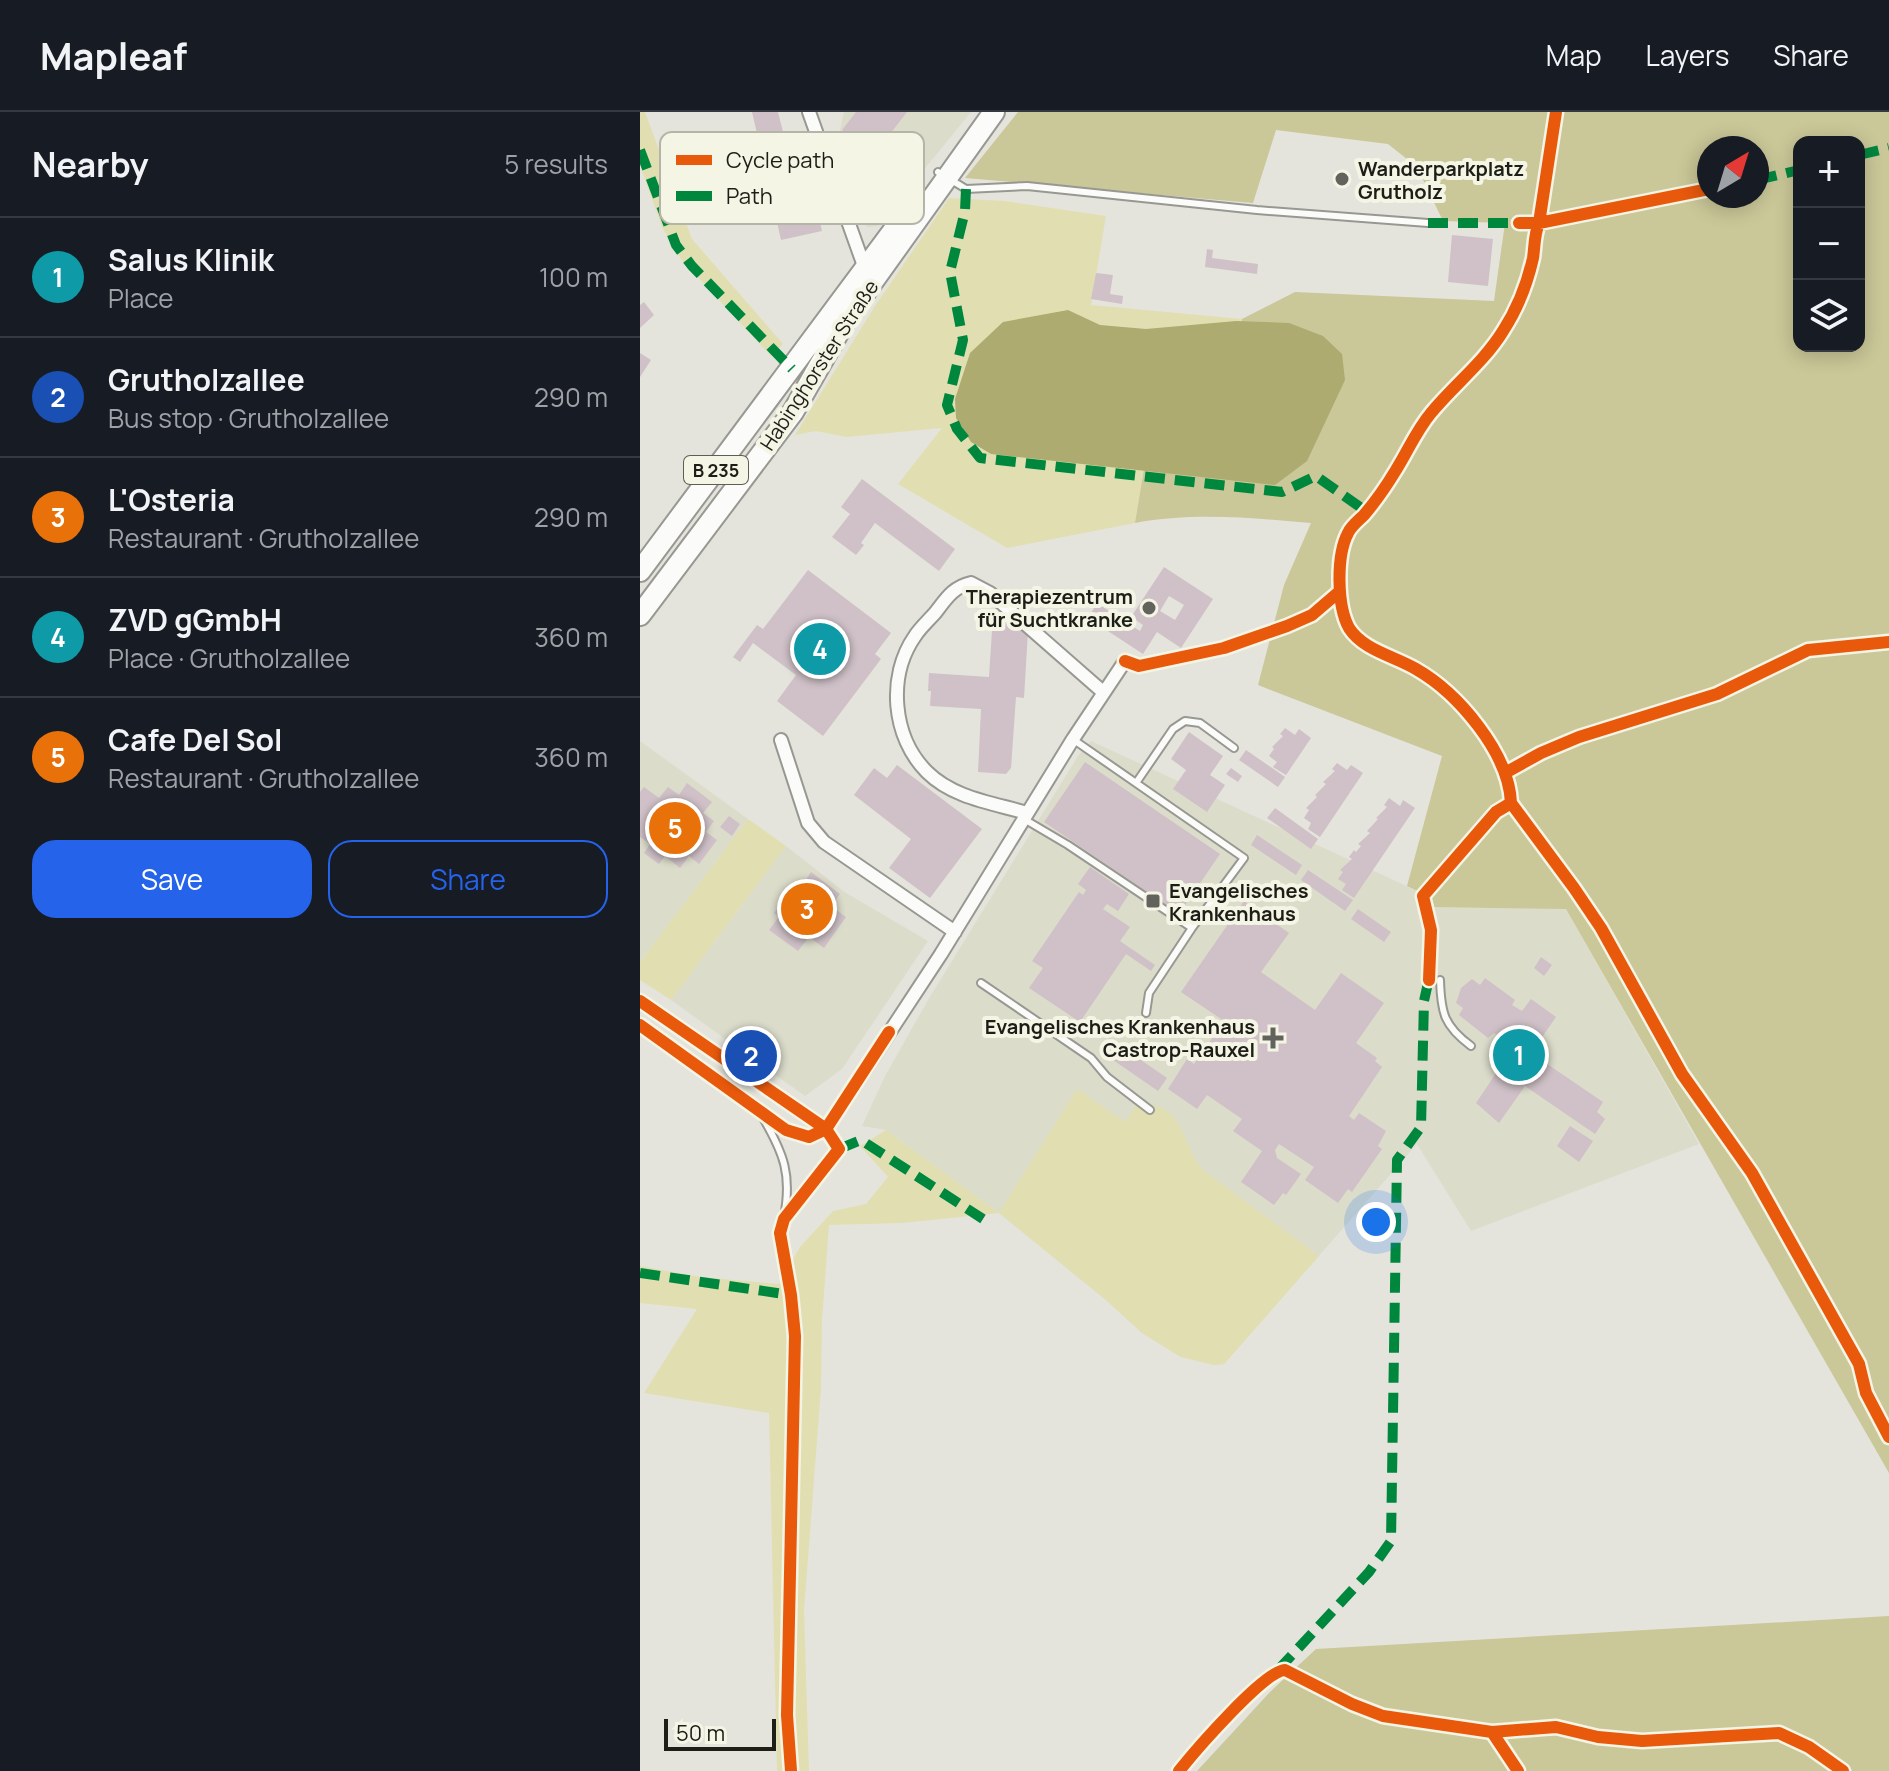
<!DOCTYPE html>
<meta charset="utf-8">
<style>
body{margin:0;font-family:Manrope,sans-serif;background:#242831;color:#f1f3f6}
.controls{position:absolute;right:24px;top:24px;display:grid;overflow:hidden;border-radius:16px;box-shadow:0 4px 20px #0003}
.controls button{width:72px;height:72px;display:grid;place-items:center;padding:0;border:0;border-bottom:2px solid #363941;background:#171b24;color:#f1f3f6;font:40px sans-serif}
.compass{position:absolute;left:1057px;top:24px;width:72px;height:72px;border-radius:50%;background:#171b24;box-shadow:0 4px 20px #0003;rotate:38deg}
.scale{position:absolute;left:24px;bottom:20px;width:112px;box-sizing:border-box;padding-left:8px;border:4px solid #1e1e18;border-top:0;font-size:22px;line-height:28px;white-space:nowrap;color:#1e1e18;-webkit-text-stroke:6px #f5f5e5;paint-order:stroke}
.you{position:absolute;left:736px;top:1110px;width:28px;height:28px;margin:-20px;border:6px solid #fff;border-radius:50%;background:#1a73e8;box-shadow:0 0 0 12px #1a73e833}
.badge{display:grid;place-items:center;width:52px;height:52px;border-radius:50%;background:#2563eb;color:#fff;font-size:26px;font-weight:700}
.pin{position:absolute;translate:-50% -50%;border:4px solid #fff;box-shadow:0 2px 8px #0006}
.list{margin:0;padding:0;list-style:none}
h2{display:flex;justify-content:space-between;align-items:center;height:104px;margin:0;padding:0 32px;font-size:34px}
h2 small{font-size:26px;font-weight:400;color:#9ea1a6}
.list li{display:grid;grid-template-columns:52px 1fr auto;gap:24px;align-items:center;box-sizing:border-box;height:120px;padding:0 32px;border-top:2px solid #363941}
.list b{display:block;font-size:30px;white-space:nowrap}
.list p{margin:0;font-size:26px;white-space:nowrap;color:#9ea1a6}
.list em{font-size:26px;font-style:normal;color:#9ea1a6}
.actions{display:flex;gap:16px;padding:24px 32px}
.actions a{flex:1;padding:18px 0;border:2px solid #2563eb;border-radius:24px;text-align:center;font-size:28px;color:#2563eb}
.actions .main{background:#2563eb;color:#fff}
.icon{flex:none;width:44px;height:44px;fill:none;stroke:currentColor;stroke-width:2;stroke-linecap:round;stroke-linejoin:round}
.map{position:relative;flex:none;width:1249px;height:1659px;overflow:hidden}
header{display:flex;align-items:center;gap:48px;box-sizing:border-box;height:112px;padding:0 40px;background:#171b24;border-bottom:2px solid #363941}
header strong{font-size:38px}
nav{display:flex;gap:44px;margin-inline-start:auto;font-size:28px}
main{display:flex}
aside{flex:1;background:#171b24}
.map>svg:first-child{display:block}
.built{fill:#dcdccb}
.green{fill:#e1dfb1}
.forest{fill:#cac798;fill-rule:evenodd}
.water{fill:#adab70}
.building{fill:#cfc1c7;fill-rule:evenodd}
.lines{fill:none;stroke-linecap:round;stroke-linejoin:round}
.lane-casing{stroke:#989892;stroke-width:10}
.street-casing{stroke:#989892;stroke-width:16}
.primary-casing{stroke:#989892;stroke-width:24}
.lane{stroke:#fbfbfa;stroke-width:6}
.street{stroke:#fbfbfa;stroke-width:12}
.primary{stroke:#fbfbfa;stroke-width:20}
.quiet{stroke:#00873e;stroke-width:10;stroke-dasharray:20 10;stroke-linecap:butt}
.cycleway-casing{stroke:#f5f5e5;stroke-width:17}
.cycleway{stroke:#e8590c;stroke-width:12}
.poi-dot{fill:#63635d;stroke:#f5f5e5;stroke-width:3}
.labels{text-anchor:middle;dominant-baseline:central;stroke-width:8;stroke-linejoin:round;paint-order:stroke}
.shield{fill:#f5f5e5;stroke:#5e5e56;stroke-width:2}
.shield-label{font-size:18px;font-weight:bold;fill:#1e1e18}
.poi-label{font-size:20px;font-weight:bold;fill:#1e1e18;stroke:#f5f5e5;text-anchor:start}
.street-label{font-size:20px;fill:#1e1e18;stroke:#f5f5e5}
.key{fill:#f5f5e5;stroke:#b4b4a8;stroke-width:2}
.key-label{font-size:22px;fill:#1e1e18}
</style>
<header>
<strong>Mapleaf</strong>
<nav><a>Map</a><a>Layers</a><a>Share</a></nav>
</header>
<main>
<aside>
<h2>Nearby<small>5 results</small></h2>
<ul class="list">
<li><span class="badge" style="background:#0f9aa8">1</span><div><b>Salus Klinik</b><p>Place</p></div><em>100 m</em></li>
<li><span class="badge" style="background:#1a4fb4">2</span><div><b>Grutholzallee</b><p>Bus stop · Grutholzallee</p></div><em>290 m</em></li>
<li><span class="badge" style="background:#e8710a">3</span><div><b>L'Osteria</b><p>Restaurant · Grutholzallee</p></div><em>290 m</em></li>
<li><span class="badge" style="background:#0f9aa8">4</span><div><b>ZVD gGmbH</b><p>Place · Grutholzallee</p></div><em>360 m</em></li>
<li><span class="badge" style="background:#e8710a">5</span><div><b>Cafe Del Sol</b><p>Restaurant · Grutholzallee</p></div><em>360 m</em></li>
</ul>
<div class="actions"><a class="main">Save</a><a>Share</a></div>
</aside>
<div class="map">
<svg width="1249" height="1659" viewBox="0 0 1249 1659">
<rect width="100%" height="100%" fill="#e4e4dc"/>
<path class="built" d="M 204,0 L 331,0 L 238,114 L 228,115 L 220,109 L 195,41 Z
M 0,629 L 108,707 L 0,850 Z
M 451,629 L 786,783 L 788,795 L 926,797 L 1059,1032 L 831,1119 L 777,1032 L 584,1252 L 574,1253 L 541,1245 L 502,1221 L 466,1188 L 359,1101 L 246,1018 L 222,1014 L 245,964 L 288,888 L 438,644 Z
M 146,734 L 206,781 L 288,829 L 202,957 L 165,984 L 31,888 Z"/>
<path class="green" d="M 0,0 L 5,0 L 52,127 L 143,232 L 131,244 L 41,147 L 22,115 L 0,53 Z
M 309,86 L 365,89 L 466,104 L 451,193 L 602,207 L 605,339 L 506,345 L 495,411 L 367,436 L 258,372 L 302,316 L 206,325 L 176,319 L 155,323 L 235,194 Z
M 108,707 L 146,734 L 31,888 L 0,868 L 0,850 Z
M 437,977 L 485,1010 L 496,994 C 502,994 510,993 516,994 C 544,1002 546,1040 564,1059 L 679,1144 L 584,1252 L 574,1253 L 541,1245 L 502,1221 L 466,1188 L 359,1101 L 262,1111 L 189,1113 L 182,1209 L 181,1276 L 164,1499 L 169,1659 L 137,1659 L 129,1301 L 4,1281 L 57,1197 L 0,1191 L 0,1154 L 60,1165 L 139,1172 L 160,1135 L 193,1099 L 226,1092 L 248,1065 L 220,1034 L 246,1018 L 359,1101 Z"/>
<path class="forest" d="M 378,0 L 1249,0 L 1249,1361 L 926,797 L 788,795 L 786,783 L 767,774 L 802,644 L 618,573 L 644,473 L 671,411 C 613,406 553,400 495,411 L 506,345 L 605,339 L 602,207 L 655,180 L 854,189 L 865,111 L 803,109 L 777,55 L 748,32 L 636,18 L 613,91 L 325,66 ZM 1159,30 L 1219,30 L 1219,234 L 1159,234 ZM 1069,36 L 1117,36 L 1117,84 L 1069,84 Z
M 1249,1504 L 1249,1659 L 557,1659 L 630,1580 L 676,1537 Z"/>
<path class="water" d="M 428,198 L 460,213 L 506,217 L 596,209 L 649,211 L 683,224 L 702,242 L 705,268 L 667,349 L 635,373 L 351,342 L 331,330 L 316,306 L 315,287 L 330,241 L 363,210 Z"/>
<path class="building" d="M 112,0 L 138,0 L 143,20 L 118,26 Z
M 216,0 L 267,0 L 234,43 L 202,18 Z
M 178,102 L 182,119 L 141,128 L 137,110 Z
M 812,123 L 853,127 L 848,174 L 808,170 Z
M 567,137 L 573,138 L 572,146 L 618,152 L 617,162 L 565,155 Z
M 456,161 L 473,163 L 470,182 L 483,184 L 482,192 L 451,187 Z
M 4,190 L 14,203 L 0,216 L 0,193 Z
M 0,241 L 11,248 L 0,265 Z
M 222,367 L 315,437 L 299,459 L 235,411 L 221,431 L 224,433 L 216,443 L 192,425 L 210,402 L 201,395 Z
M 524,455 L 573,487 L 541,536 L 517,520 L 503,542 L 448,506 L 457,491 L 500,519 L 503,513 L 491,505 ZM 529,484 L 544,493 L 535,508 L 520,499 Z
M 168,458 L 251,521 L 235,542 L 241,547 L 183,624 L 137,589 L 156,563 L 113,531 L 100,550 L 93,545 L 117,513 L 123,517 Z
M 353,503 L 370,504 L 369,513 L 379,513 L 379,518 L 388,519 L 384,586 L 376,585 L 371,656 L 366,662 L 338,660 L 341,597 L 290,594 L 291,579 L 288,579 L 289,561 L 349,565 Z
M 645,616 L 655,623 L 659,617 L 671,626 L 646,663 L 633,655 L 637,650 L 629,644 L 634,637 L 632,635 L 643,624 L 640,622 Z
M 549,620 L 583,644 L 570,663 L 585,673 L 567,700 L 533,677 L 546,658 L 531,647 Z
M 606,638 L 645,665 L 638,675 L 599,648 Z
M 445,650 L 580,742 L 539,802 L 404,710 Z
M 697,651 L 707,658 L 711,653 L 723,661 L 680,725 L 668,717 L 671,711 L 664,706 L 669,698 L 666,696 L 677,685 L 675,683 L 686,672 L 683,670 L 695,659 L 692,657 Z
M 257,653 L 342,717 L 290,786 L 249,756 L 271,727 L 214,683 L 234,656 L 247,666 Z
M 591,656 L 602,664 L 598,670 L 586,662 Z
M 47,671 L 72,690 L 63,701 L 74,709 L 66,720 L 77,728 L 59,752 L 49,744 L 40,756 L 25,744 L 19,752 L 4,741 L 10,732 L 0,725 L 0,680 L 4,675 L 19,686 L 28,675 L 39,683 Z
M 749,686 L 760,694 L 763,688 L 775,696 L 714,786 L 702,778 L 706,772 L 698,767 L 703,760 L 700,758 L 712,747 L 709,745 L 714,738 L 716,740 L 721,734 L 718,732 L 730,721 L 727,719 L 738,707 L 736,706 L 747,695 L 744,693 Z
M 635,696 L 678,727 L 671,737 L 627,706 Z
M 89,704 L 100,712 L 92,724 L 80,715 Z
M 617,723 L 662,753 L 656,763 L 611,733 Z
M 450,755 L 489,782 L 478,799 L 467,792 L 463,797 L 490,815 L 480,829 L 515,853 L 511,859 L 486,842 L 440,910 L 389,876 L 403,856 L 392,849 L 439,780 L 443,783 L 446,778 L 438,772 Z
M 668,758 L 713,788 L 705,799 L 661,768 Z
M 171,760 L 200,782 L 191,794 L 206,805 L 184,836 L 169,825 L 158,839 L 129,818 L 139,805 L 134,801 L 157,771 L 162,774 Z
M 604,789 L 649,821 L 621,860 L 675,898 L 701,861 L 744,891 L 716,931 L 737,946 L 735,949 L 742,955 L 709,1004 L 714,1008 L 719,1001 L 746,1019 L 738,1034 L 742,1037 L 712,1080 L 708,1077 L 698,1091 L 665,1068 L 674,1055 L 639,1032 L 635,1038 L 637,1046 L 661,1062 L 646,1083 L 643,1081 L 634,1093 L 601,1070 L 622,1039 L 593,1019 L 602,1007 L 567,983 L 557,997 L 528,977 L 547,947 L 554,952 L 584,909 L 541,880 Z
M 718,797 L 751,820 L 744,830 L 711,807 Z
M 901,845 L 912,853 L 904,864 L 894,856 Z
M 845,866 L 875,888 L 872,893 L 882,899 L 891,887 L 916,905 L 891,941 L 963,990 L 957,1000 L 965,1007 L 955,1022 L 885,974 L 859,1011 L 836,991 L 867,945 L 856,936 L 863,927 L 854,921 L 848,926 L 819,903 L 823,896 L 816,891 L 821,876 L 832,867 L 840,873 Z
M 469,926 L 527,966 L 518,979 L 460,939 Z
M 930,1014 L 953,1029 L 939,1050 L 917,1034 Z"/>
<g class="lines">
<g class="lane-casing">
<path id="lane" d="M 298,60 L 326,77 L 387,74 L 617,98 L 788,111
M 496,671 L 533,617 L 545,609 L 560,611 L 594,636
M 384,707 L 428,733 L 552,816 L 604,746 L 434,628
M 800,868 C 801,901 804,914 831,934
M 341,871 L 451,946 L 467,965 L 510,998
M 506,901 L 509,881 L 552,816
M 123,1006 C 144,1042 152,1063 144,1105
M 151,1659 L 147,1603 L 155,1224 L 151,1183 L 140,1121 L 144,1107 L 199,1037 L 186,1017"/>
</g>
<g class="street-casing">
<path id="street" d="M 169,0 L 224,154
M 141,628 L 168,711 L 184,730 L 315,820
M 387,701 C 353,691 313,686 287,660 C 252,625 247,564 275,524 C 280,516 288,509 295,501 C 306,487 313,475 331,471 L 350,481 L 463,580
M 0,889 L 186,1017
M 0,913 L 146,1018 L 169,1025 L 186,1017 L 301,842 L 433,627 L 485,549"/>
</g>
<g class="primary-casing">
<path id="primary" d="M 0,459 L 265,103
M 0,503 L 153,300 L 206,207 L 354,0"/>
</g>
<use href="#lane" class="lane"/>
<use href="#street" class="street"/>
<use href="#primary" class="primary"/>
<path class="quiet" d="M 0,38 L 36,133 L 52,154 L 152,257
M 1219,43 L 1249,36
M 1117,68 L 1159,58
M 326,77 L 325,99 L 310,160 L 323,228 L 307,293 L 317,317 L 340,346 L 642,380 L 676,364 L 727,400
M 788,111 L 879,111
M 199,1037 L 221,1028 L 343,1107
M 0,1161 L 151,1183
M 638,1558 L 729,1460 L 751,1429 L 757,1048 L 781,1015 L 784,889 L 790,862"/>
<g class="cycleway-casing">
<path id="cycleway" d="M 916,0 L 899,111 C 894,123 895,133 893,146 C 887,173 878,196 863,219 C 844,250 814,273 791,301 C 776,319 768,339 756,358 C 747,373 736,389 724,403 C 719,408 711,414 708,421 C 696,444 697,494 709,516 C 723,538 754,544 776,557 C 818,581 869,641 871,691 L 934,776 L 961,816 L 1042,962 L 1112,1061 L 1219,1252 L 1226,1281 L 1249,1325
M 879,111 L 899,111 L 1069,77
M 485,549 L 499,554 L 584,536 L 647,514 L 672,503 L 700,479
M 865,661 L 901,641 L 939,625 L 1077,582 L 1168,538 L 1249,530
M 789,868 L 791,818 L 783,784 L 856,700 L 871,691
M 0,889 L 186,1017 L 199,1037 L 144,1107 L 140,1121 L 151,1183 L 155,1224 L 147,1603 L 151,1659
M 0,913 L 146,1018 L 169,1025 L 186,1017 L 249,920
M 852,1620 L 916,1615 L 958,1625 L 1002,1629 L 1139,1621 L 1169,1635 L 1203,1659
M 539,1659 C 555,1639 624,1559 645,1558 L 712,1592 L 743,1604 L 852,1620 L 878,1659"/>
</g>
<use href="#cycleway" class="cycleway"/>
</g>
<g class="poi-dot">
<circle cx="702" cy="67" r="8"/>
<circle cx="509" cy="496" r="8"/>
<rect x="505" y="781" width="16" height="16" rx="4"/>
<path d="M629 914h8v8h8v8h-8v8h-8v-8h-8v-8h8z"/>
</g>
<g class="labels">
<rect class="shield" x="44" y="344" width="64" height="28" rx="6"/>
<g class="shield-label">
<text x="76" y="358">B 235</text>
</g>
<g class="poi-label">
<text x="718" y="56">Wanderparkplatz<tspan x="718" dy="23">Grutholz</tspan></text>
<text x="493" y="484" text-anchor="end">Therapiezentrum<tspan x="493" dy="23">für Suchtkranke</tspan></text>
<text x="529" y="778">Evangelisches<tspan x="529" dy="23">Krankenhaus</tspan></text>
<text x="615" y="914" text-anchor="end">Evangelisches Krankenhaus<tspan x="615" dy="23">Castrop-Rauxel</tspan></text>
</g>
<g class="street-label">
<text transform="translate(179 253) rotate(-57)">Habinghorster Straße</text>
</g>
</g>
<rect x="20" y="20" width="264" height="92" rx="12" class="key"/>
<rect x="36" y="43" width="36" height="10" fill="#e8590c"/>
<rect x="36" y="79" width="36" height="10" fill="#00873e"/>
<g class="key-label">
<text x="86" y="56">Cycle path</text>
<text x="86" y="92">Path</text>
</g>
</svg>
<div class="controls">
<button>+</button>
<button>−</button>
<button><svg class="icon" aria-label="layers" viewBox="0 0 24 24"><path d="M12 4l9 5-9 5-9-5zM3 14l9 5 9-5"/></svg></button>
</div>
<svg class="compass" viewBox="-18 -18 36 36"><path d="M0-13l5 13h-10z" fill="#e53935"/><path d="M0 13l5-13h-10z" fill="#9ea1a6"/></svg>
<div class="scale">50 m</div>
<div class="you"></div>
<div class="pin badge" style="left:879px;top:943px;background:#0f9aa8">1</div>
<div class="pin badge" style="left:111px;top:944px;background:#1a4fb4">2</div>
<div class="pin badge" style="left:167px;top:797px;background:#e8710a">3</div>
<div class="pin badge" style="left:180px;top:537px;background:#0f9aa8">4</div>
<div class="pin badge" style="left:35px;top:716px;background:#e8710a">5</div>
</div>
</main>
